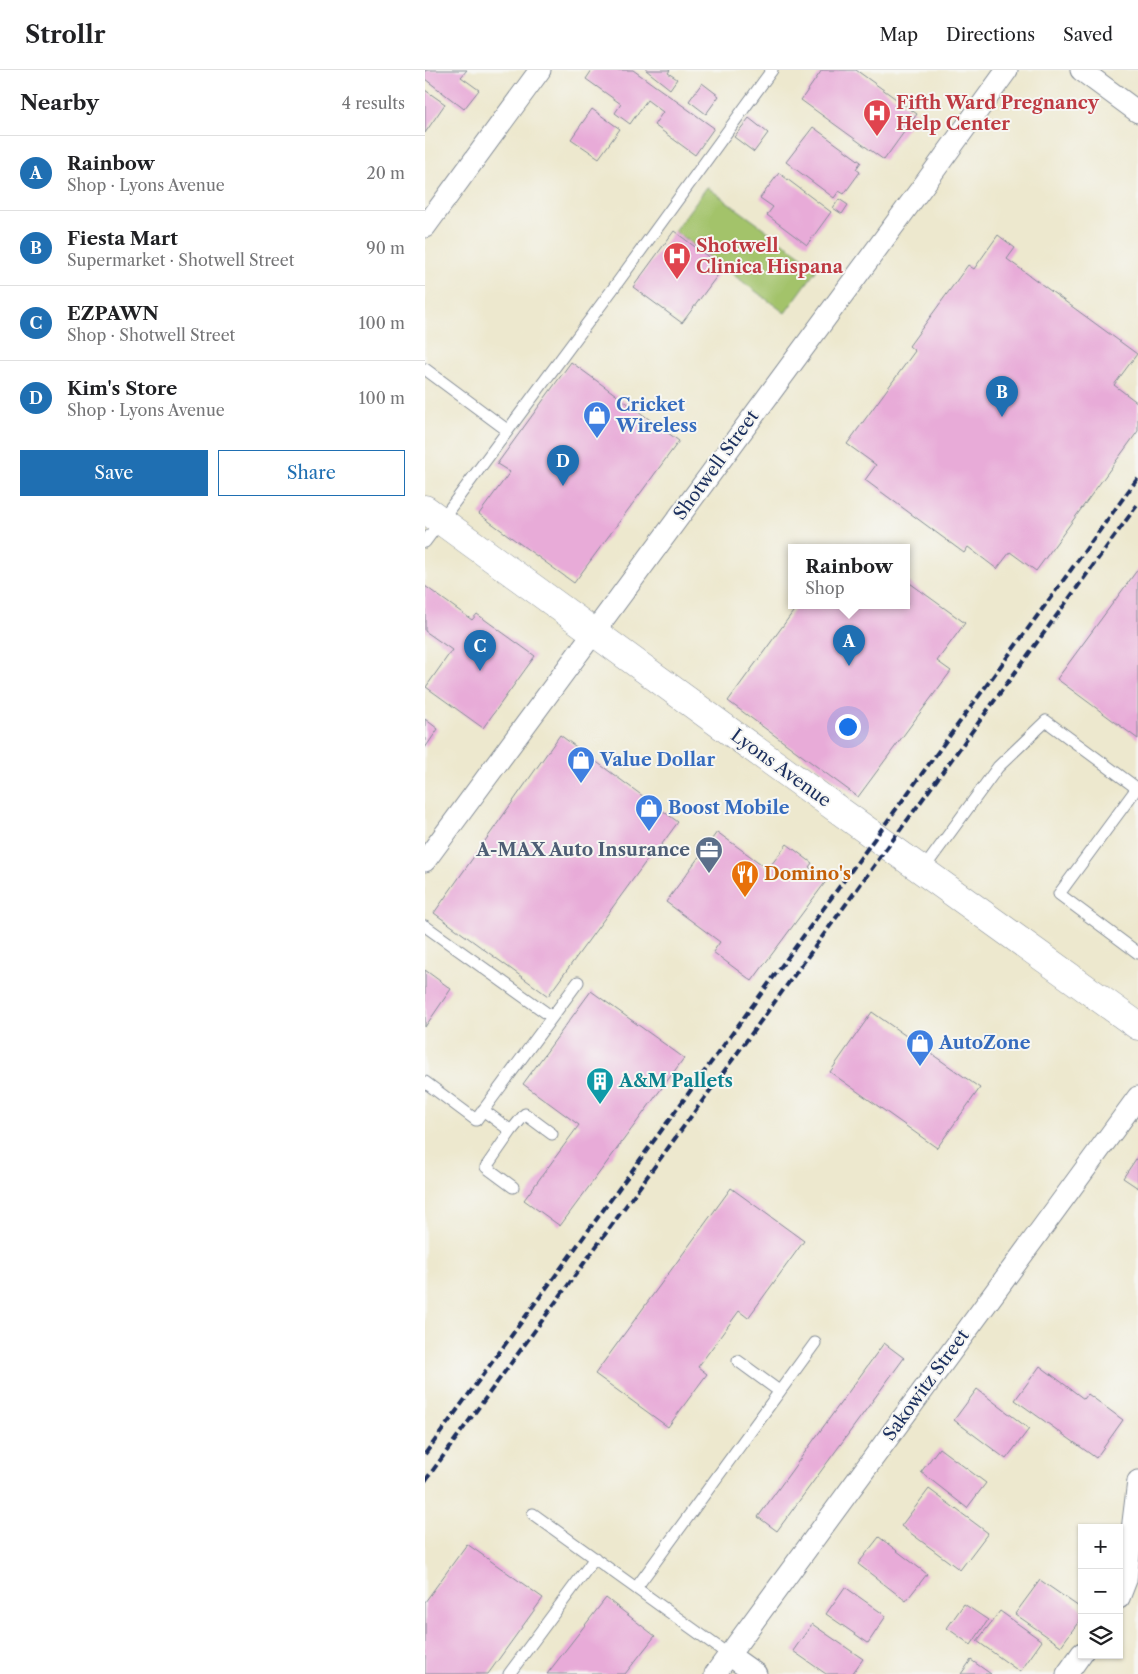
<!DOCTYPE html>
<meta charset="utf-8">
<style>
body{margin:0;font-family:"Libre Caslon Text",serif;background:#f2f2f2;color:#202124}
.controls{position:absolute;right:15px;bottom:15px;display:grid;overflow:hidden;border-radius:0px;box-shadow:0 1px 4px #0004}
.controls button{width:45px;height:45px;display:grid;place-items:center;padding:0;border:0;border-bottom:1px solid #e0e0e0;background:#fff;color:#202124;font:25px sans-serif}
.you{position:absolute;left:422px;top:656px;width:18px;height:18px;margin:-12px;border:4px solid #fff;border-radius:50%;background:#1a73e8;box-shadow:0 0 0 8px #1a73e833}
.badge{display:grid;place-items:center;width:32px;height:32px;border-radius:50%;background:#1f6fb2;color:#fff;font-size:16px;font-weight:700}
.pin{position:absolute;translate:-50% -41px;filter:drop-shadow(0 1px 2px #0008)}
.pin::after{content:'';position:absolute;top:26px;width:18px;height:15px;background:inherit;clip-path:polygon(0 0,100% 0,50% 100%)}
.popup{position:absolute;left:363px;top:474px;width:122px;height:65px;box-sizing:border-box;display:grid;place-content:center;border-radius:0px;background:#fff;filter:drop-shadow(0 1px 4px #0005);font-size:16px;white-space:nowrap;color:#757577}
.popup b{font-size:19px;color:#202124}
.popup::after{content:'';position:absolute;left:50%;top:100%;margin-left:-10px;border:10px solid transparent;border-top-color:#fff}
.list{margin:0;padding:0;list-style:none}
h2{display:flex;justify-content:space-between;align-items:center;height:65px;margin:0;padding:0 20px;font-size:21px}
h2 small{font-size:16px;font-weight:400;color:#757577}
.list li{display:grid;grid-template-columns:32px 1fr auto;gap:15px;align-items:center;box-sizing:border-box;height:75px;padding:0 20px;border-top:1px solid #e0e0e0}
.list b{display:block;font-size:19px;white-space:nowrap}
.list p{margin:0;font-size:16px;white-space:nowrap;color:#757577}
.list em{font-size:16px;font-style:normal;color:#757577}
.actions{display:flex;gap:10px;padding:15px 20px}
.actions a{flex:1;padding:11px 0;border:1px solid #1f6fb2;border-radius:0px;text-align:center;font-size:18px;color:#1f6fb2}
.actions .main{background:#1f6fb2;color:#fff}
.icon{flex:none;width:28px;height:28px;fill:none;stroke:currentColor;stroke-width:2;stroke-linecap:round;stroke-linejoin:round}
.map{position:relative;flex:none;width:713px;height:1604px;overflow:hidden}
header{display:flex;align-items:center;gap:30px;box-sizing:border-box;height:70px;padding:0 25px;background:#fff;border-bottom:1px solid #e0e0e0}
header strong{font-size:24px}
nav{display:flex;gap:28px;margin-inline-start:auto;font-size:18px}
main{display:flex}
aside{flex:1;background:#fff}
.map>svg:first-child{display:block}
.green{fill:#a3c36b;stroke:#5f7964}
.building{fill:#e8abd8}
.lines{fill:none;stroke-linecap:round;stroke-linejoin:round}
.service-casing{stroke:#848c96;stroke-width:13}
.minor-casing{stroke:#848c96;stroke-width:23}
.tertiary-casing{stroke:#848c96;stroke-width:29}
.service{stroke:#fff;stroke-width:11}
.minor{stroke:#fff;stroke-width:21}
.tertiary{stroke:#fff;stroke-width:28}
.rail{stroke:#1b2f5e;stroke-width:4;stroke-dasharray:8 4;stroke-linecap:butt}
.labels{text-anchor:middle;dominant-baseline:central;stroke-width:4;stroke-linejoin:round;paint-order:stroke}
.health-label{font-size:18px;font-weight:bold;fill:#be3a42;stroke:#f6f6f2;text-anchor:start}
.shop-label{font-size:18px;font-weight:bold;fill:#366cbe;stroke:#f6f6f2;text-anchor:start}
.street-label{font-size:18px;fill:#1b2f5e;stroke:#f6f6f2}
.service-label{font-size:18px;font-weight:bold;fill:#4e5e75;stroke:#f6f6f2;text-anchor:end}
.food-label{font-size:18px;font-weight:bold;fill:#c56008;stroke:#f6f6f2;text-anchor:start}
.culture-label{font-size:18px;font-weight:bold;fill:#0d838f;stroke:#f6f6f2;text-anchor:start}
</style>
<header>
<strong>Strollr</strong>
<nav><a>Map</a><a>Directions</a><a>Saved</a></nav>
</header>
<main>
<aside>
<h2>Nearby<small>4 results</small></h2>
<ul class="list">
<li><span class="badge">A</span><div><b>Rainbow</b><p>Shop · Lyons Avenue</p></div><em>20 m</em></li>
<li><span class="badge">B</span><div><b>Fiesta Mart</b><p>Supermarket · Shotwell Street</p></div><em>90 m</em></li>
<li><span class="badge">C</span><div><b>EZPAWN</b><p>Shop · Shotwell Street</p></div><em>100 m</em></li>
<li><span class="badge">D</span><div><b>Kim's Store</b><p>Shop · Lyons Avenue</p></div><em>100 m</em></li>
</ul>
<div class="actions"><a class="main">Save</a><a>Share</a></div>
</aside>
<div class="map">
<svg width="713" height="1604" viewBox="0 0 713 1604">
<rect width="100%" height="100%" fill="#f6f6f2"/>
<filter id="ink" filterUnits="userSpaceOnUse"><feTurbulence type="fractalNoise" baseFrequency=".02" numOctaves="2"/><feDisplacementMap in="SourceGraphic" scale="10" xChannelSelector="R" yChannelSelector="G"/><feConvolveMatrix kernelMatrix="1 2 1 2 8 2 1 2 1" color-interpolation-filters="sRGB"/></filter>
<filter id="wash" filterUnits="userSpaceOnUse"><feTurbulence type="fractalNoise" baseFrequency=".0096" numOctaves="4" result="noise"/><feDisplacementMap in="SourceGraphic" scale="20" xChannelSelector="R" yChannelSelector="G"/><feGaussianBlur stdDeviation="1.12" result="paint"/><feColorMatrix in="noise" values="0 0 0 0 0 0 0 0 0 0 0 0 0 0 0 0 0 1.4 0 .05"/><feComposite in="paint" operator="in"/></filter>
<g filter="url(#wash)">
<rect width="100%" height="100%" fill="#ede8ce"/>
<path class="green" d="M 282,117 L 393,198 L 360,243 L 249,161 Z"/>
<g id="blocks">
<path class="building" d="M 0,0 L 42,0 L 36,7 L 54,20 L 39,39 L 0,9 Z
M 167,0 L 208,0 L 289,58 L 270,85 L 229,55 L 238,42 L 222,30 L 205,54 L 190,43 L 196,34 L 161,9 Z
M 221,0 L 245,0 L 243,3 L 252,9 L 245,19 Z
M 397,0 L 431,0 L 492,44 L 459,90 L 376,30 Z
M 277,13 L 294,26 L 281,44 L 264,31 Z
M 0,20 L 20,34 L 0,63 Z
M 167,39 L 195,59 L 174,88 L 146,69 Z
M 324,48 L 343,63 L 329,82 L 309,67 Z
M 388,57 L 436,92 L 431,99 L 435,102 L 419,124 L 414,121 L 409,128 L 361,92 Z
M 354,103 L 406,142 L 382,175 L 342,145 L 348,137 L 335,128 Z
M 414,129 L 423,135 L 417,144 L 408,138 Z
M 249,161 L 298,198 L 257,253 L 208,217 Z
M 573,165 L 590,178 L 582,189 L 712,284 L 689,315 L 713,333 L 713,361 L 611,501 L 585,482 L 572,499 L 543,477 L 539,483 L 440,410 L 451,395 L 422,374 L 490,281 L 484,276 L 543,195 L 549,199 Z
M 146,292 L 254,371 L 149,513 L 54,444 L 85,402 L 72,394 Z
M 713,499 L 713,669 L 632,609 Z
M 482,511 L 540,553 L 512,591 L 526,601 L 433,727 L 303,631 L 373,535 L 482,535 Z
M 0,516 L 47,550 L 52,544 L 110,586 L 58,658 L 1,617 L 27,580 L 0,561 Z
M 0,649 L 13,659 L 0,678 Z
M 135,665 L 253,752 L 229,785 L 225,786 L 123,926 L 9,843 Z
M 292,762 L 343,799 L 362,774 L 387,793 L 384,797 L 402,810 L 327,911 L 288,882 L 295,872 L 241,832 Z
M 0,900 L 26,919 L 0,957 Z
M 166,921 L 259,988 L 135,1156 L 99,1130 L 154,1055 L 98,1014 Z
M 447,942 L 555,1018 L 512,1078 L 405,1002 Z
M 713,1086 L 713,1118 L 698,1108 Z
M 306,1118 L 379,1171 L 323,1248 L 314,1241 L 273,1297 L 282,1304 L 243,1357 L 170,1304 Z
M 459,1273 L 479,1288 L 352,1461 L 333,1447 Z
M 615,1296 L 659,1329 L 663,1324 L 698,1350 L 671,1388 L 590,1330 Z
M 552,1319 L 604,1359 L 581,1389 L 529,1350 Z
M 514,1378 L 561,1413 L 542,1438 L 496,1402 Z
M 504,1419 L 563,1463 L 535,1500 L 476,1456 Z
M 454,1467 L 502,1504 L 481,1531 L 433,1494 Z
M 42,1474 L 118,1528 L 63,1604 L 0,1604 L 0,1532 Z
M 615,1510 L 657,1539 L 657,1547 L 636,1576 L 590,1544 Z
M 420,1517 L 461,1546 L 443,1573 L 401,1544 Z
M 181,1528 L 230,1566 L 200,1604 L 122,1604 Z
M 539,1534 L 563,1550 L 546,1575 L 522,1558 Z
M 575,1541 L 617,1571 L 595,1602 L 552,1571 Z
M 387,1554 L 438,1589 L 427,1604 L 401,1604 L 368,1581 Z
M 546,1590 L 566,1604 L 536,1604 Z"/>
</g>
</g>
<g filter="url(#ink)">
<use href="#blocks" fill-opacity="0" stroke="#848c96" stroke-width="1"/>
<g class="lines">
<g class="service-casing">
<path id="service" d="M 0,299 L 82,360
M 0,472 L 190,216 L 347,0
M 712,718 L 634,824 L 713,883
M 497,801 L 573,697 L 621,651 L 713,719
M 0,856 L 127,947
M 0,1012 L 51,1050 L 153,912
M 58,1040 L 86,1061 L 61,1097 L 88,1117
M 86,1061 L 100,1044 L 127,1064
M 313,1291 L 354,1321
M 108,1444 L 304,1585
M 211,1518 L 390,1273
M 84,1604 L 170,1488"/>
</g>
<g class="minor-casing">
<path id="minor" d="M 656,0 L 713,42
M 0,157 L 115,0
M 0,791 L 501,112 L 582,0
M 694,1528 L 701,1510 L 713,1411
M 304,1585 L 331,1604
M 290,1604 L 713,1027
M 642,1604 L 657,1583"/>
</g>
<g class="tertiary-casing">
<path id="tertiary" d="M 0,439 L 318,671 L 713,956"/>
</g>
<use href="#service" class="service"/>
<use href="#minor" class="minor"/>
<use href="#tertiary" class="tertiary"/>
<path class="rail" d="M 0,1384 L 713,408
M 0,1411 L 713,434"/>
</g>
</g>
<defs>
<g id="hospital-pin" transform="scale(1.4375)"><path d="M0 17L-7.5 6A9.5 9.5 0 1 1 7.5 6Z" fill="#e0444e" stroke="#f6f6f2"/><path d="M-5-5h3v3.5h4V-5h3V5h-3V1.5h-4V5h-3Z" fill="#fff"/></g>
<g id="shop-pin" transform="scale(1.4375)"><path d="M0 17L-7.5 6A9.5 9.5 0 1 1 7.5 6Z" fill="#3f7fe0" stroke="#f6f6f2"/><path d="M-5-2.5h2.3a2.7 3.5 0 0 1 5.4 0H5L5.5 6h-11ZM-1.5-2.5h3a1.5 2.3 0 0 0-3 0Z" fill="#fff"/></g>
<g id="office-pin" transform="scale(1.4375)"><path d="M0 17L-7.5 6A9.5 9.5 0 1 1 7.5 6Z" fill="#5c6f8a" stroke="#f6f6f2"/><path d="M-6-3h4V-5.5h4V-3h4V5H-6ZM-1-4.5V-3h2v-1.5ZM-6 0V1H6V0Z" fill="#fff"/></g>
<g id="restaurant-pin" transform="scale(1.4375)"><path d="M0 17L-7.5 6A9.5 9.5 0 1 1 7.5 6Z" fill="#e8710a" stroke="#f6f6f2"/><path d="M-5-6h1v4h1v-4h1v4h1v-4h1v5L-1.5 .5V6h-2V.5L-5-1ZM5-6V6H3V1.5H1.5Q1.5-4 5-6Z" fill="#fff"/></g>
<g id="building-pin" transform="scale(1.4375)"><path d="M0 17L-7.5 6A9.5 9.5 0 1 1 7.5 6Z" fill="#0f9aa8" stroke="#f6f6f2"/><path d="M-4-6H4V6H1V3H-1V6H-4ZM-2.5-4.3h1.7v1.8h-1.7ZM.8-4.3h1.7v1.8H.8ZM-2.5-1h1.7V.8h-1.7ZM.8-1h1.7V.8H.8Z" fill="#fff"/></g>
</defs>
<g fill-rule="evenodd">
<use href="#hospital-pin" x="452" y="43"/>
<use href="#hospital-pin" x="252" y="186"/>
<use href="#shop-pin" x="172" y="345"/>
<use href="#shop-pin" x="156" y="690"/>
<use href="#shop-pin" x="224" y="738"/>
<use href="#office-pin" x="284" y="780"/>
<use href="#restaurant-pin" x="320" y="804"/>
<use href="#shop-pin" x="495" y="973"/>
<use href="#building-pin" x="175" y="1011"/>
</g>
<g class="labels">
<g class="health-label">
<text x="471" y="33">Fifth Ward Pregnancy<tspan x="471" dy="21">Help Center</tspan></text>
<text x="271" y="176">Shotwell<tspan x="271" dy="21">Clinica Hispana</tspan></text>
</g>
<g class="shop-label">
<text x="191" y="335">Cricket<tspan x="191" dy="21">Wireless</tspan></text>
<text x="175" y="690">Value Dollar</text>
<text x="243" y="738">Boost Mobile</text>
<text x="514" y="973">AutoZone</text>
</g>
<g class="street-label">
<text transform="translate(291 395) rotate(-54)">Shotwell Street</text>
<text transform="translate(356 698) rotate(36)">Lyons Avenue</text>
<text transform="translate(501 1315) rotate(-54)">Sakowitz Street</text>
</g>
<g class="service-label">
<text x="265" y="780">A-MAX Auto Insurance</text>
</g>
<g class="food-label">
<text x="339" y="804">Domino's</text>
</g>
<g class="culture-label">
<text x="194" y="1011">A&amp;M Pallets</text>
</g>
</g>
</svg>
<div class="controls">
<button>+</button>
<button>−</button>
<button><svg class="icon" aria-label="layers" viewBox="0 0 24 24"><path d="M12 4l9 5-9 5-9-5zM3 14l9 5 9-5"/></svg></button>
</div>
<div class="you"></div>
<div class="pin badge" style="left:424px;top:596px">A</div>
<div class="popup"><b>Rainbow</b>Shop</div>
<div class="pin badge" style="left:577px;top:347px">B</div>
<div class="pin badge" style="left:55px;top:601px">C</div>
<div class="pin badge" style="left:138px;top:416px">D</div>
</div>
</main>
